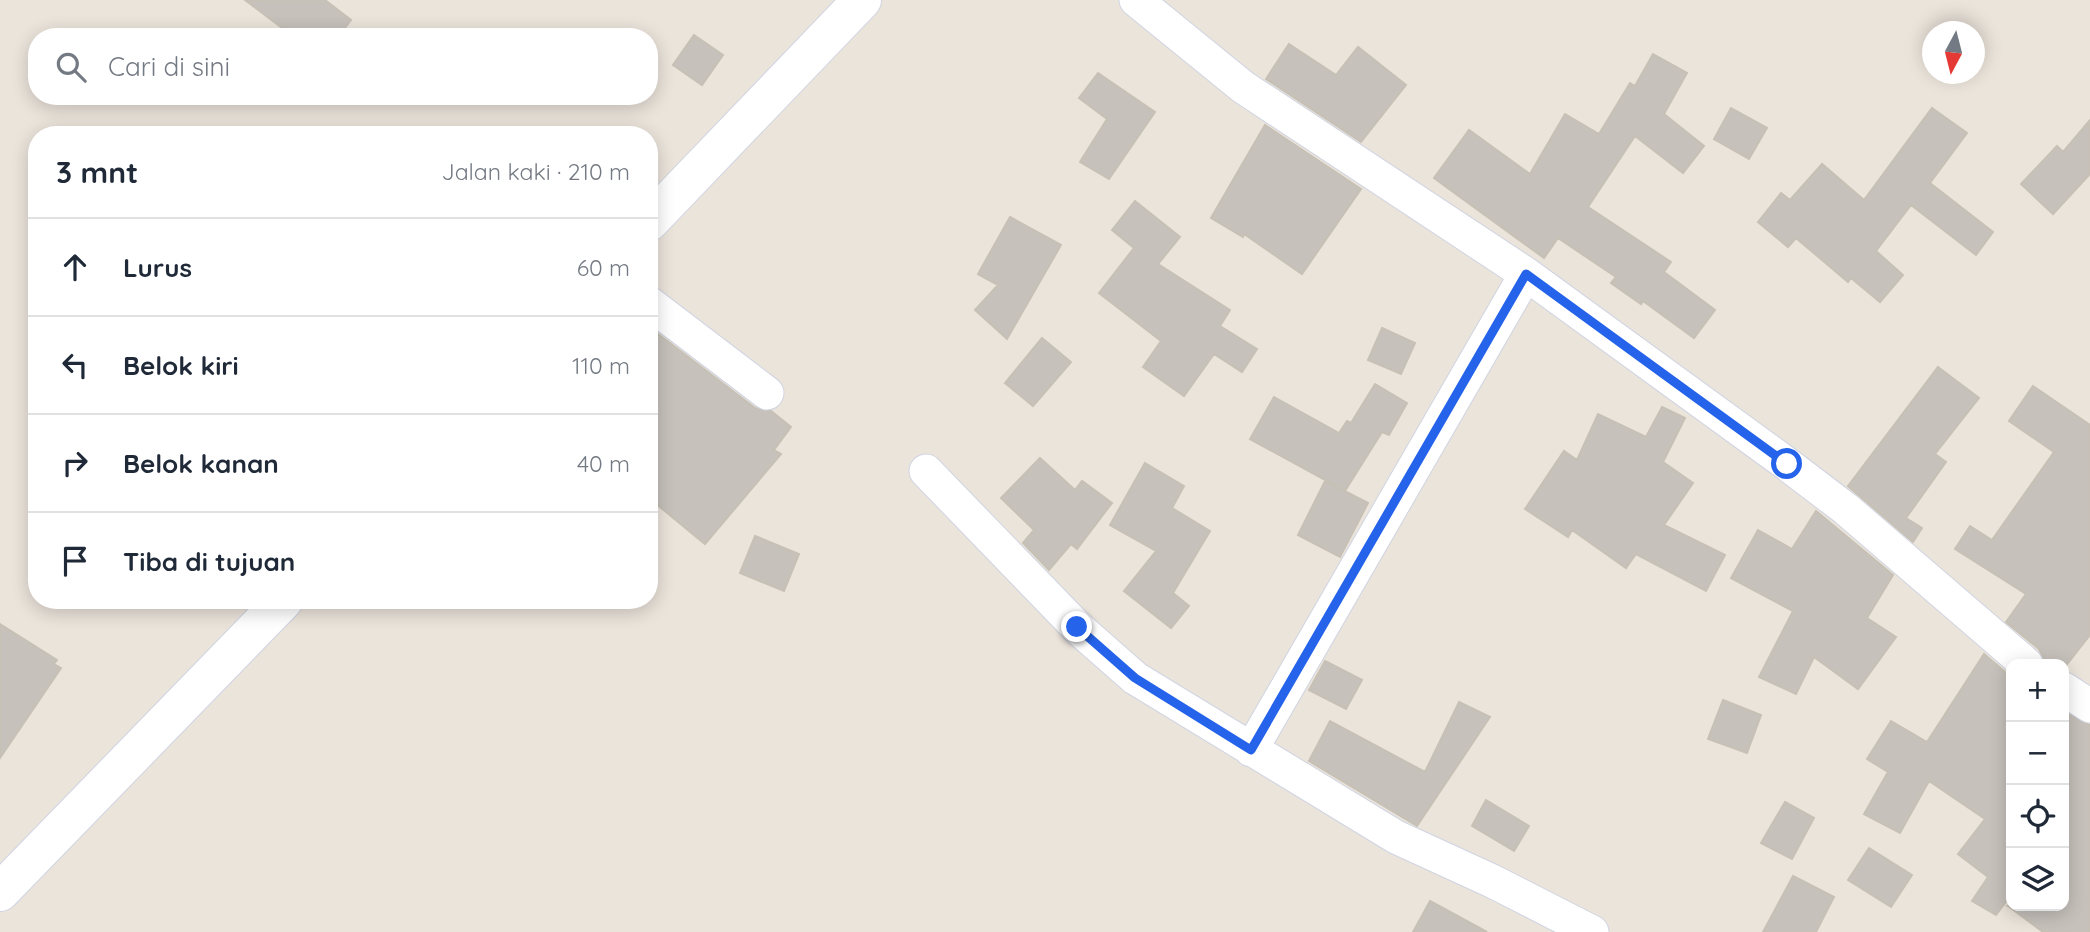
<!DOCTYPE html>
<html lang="id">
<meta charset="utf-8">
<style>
body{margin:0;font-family:Quicksand,sans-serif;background:#f2f2f3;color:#1f2937}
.controls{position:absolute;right:21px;bottom:21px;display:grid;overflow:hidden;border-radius:14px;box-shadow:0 4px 18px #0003}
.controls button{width:63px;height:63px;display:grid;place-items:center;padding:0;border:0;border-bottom:2px solid #e0e1e3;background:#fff;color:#1f2937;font:35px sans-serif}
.compass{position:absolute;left:1922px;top:21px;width:63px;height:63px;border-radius:50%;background:#fff;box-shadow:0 4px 18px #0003;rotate:187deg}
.stop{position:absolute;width:21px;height:21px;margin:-16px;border:5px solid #2563eb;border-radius:50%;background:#fff}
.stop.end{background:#2563eb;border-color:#fff;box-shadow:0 2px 7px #0008}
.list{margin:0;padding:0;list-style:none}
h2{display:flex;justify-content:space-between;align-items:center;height:91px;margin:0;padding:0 28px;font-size:30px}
h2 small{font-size:23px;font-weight:400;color:#747a83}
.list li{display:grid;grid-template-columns:46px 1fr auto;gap:21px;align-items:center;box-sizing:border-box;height:98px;padding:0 28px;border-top:2px solid #e0e1e3}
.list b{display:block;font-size:26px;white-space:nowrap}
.list em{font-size:23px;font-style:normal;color:#747a83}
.icon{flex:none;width:38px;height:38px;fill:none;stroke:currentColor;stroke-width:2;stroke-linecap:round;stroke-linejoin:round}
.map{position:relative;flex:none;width:2090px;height:932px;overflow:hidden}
.search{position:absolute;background:#fff;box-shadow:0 4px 18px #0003;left:28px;top:28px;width:630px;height:77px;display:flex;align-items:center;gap:18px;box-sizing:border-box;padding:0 24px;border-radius:28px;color:#747a83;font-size:26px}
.panel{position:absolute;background:#fff;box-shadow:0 4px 18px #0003;left:28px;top:126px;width:630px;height:483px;border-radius:28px}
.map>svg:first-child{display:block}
.building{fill:#c6c1bb;stroke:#c6c0b5;stroke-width:2}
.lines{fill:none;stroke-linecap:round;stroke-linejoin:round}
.street-casing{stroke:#d0d4e2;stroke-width:35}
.secondary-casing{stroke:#d0d4e2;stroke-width:40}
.street{stroke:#fff;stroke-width:33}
.secondary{stroke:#fff;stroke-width:38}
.route{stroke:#2563eb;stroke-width:9}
</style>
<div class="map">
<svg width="2090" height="932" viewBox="0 0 2090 932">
<rect width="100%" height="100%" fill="#ebe4db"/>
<path class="building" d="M 245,0 L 325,0 L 351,20 L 338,37 L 294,37 Z
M 694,35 L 723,55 L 702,85 L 673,65 Z
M 1289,44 L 1336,75 L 1358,47 L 1406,85 L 1361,142 L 1266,79 Z
M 1653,54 L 1687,73 L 1664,114 L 1704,146 L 1683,173 L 1635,136 L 1588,207 L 1671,262 L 1664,272 L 1715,310 L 1694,338 L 1643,301 L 1641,304 L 1611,283 L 1616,277 L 1558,238 L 1544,258 L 1434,178 L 1469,130 L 1530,174 L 1565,114 L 1599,134 L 1630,83 L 1635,86 Z
M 1098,73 L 1155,112 L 1109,179 L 1080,162 L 1107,119 L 1079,98 Z
M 1731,108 L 1767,128 L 1749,159 L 1714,139 Z
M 1932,108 L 1967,133 L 1930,183 L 1993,232 L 1976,255 L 1911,205 L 1876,251 L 1903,275 L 1880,302 L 1851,278 L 1848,282 L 1796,238 L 1788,247 L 1758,222 L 1781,193 L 1790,200 L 1822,164 L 1864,200 Z
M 2090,120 L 2090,174 L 2053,214 L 2021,184 L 2057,146 L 2063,152 Z
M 1265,125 L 1361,189 L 1302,274 L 1244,234 L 1243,237 L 1211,218 Z
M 1135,201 L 1180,237 L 1158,264 L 1230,310 L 1220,326 L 1257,349 L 1242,372 L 1214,354 L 1184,396 L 1143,367 L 1161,341 L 1099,293 L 1134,248 L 1112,230 Z
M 1010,217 L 1061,245 L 1007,339 L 975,310 L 998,285 L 978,274 Z
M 649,327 L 755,408 L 771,411 L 791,427 L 774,450 L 781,454 L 705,544 L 649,498 Z
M 1382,328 L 1415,343 L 1401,374 L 1368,360 Z
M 1042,338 L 1071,362 L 1033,406 L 1005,383 Z
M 1938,367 L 1979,398 L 1935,454 L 1946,462 L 1906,518 L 1922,528 L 1913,542 L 1848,486 Z
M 1375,384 L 1407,403 L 1389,435 L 1382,432 L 1345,491 L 1250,439 L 1274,397 L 1339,433 L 1347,421 L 1351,423 Z
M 2033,386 L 2090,425 L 2090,635 L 2064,668 L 2064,664 L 2045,661 L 2039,649 L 2006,622 L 2026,594 L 1955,549 L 1970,526 L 1992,540 L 2054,452 L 2009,421 Z
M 1662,407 L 1685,418 L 1663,462 L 1693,483 L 1664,525 L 1725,555 L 1706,591 L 1636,554 L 1626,568 L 1572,530 L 1568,537 L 1525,509 L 1564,451 L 1577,460 L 1598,414 L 1646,437 Z
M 1040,458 L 1075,490 L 1082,481 L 1112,503 L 1077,549 L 1071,544 L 1049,570 L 1023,543 L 1034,530 L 1001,498 Z
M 1145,463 L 1184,486 L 1172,508 L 1210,531 L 1173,593 L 1189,606 L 1171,628 L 1124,591 L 1156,551 L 1110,525 Z
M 1325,481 L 1368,503 L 1340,557 L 1298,535 Z
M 1816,511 L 1893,575 L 1867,618 L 1896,637 L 1858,689 L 1814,657 L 1796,694 L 1759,677 L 1793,611 L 1731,578 L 1758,530 L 1792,549 Z
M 755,536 L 799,554 L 784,591 L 740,573 Z
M 0,624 L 57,660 L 54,664 L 61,668 L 0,758 Z
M 1984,654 L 2011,677 L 2011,895 L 1996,915 L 1972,901 L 1988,877 L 1958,854 L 1985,819 L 1929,781 L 1900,833 L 1864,814 L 1888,772 L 1867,759 L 1891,721 L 1927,742 Z
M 1325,661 L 1362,680 L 1346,709 L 1309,690 Z
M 1723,700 L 1761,715 L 1747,753 L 1708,739 Z
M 1459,702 L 1490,717 L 1417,826 L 1309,761 L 1330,721 L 1425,772 Z
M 2064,712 L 2090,725 L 2090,932 L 2043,932 L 2008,906 L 2064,906 Z
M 1486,800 L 1529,826 L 1514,851 L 1472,826 Z
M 1785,802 L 1814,818 L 1792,859 L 1761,843 Z
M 1869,848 L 1912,875 L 1891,907 L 1848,880 Z
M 1793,876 L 1834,897 L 1816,932 L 1763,932 Z
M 1430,901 L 1487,932 L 1413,932 Z"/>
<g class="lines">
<g class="street-casing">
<path id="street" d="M 1136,0 L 1243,87 L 1526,274 L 1787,464 L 1846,509 L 2026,664
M 649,303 L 767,393
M 926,471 L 1077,627 L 1135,678 L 1396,837 L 1492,881 L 1592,932
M 2064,689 L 2090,706
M 1251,750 L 1526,274"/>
</g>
<g class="secondary-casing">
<path id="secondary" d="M 649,222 L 862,0
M 0,892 L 284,600"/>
</g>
<use href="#street" class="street"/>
<use href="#secondary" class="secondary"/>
</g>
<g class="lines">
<path class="route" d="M 1077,627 L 1135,678 L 1251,750 L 1526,274 L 1787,464"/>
</g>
</svg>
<div class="controls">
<button>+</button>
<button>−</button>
<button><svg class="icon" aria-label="locate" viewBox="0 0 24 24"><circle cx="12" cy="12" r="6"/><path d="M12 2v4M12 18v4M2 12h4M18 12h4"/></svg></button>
<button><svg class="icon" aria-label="layers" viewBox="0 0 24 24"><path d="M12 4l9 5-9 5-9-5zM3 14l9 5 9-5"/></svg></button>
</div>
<svg class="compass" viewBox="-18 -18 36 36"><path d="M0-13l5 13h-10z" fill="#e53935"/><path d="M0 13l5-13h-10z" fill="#747a83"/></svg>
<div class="stop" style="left:1787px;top:464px"></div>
<div class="stop end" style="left:1077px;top:627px"></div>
<div class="search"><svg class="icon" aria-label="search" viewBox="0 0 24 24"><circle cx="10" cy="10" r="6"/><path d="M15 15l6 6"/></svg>Cari di sini</div>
<section class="panel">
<h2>3 mnt<small>Jalan kaki · 210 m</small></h2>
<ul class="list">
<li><svg class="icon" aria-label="ahead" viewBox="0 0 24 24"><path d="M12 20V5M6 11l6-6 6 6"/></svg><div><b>Lurus</b></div><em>60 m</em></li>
<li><svg class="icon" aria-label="left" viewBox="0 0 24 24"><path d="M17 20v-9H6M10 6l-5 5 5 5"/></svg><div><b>Belok kiri</b></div><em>110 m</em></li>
<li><svg class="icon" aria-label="right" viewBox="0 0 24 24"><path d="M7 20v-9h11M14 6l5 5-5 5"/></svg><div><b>Belok kanan</b></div><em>40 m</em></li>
<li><svg class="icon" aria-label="arrive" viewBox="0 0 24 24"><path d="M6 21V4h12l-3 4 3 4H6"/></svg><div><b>Tiba di tujuan</b></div></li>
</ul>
</section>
</div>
